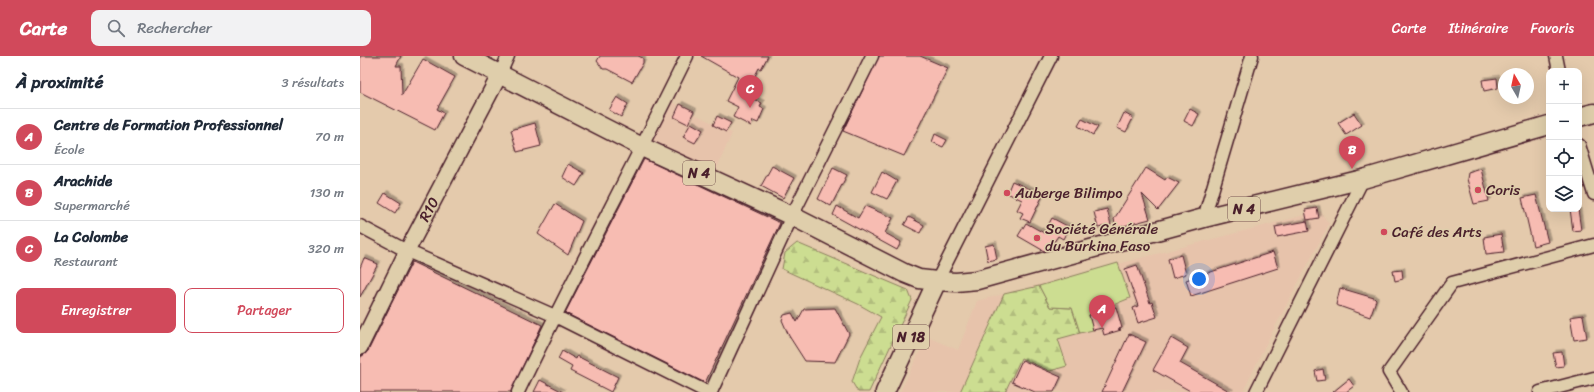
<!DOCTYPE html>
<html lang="fr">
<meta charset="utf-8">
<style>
body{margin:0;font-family:Sriracha,sans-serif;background:#f2f2f3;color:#1f2937}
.controls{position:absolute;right:12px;top:12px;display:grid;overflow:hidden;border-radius:8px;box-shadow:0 4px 16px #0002}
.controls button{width:36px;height:36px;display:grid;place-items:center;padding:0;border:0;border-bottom:1px solid #e0e1e3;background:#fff;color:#1f2937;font:20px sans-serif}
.compass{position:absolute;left:1138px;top:12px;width:36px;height:36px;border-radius:50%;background:#fff;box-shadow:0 4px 16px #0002;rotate:351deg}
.you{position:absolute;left:839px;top:223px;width:14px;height:14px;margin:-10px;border:3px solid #fff;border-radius:50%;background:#1a73e8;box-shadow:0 0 0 6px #1a73e833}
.badge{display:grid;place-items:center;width:26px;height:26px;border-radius:50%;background:#d1495b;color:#fff;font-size:13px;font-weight:700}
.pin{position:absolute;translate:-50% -33px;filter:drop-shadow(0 1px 2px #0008)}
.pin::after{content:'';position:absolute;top:21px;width:14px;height:12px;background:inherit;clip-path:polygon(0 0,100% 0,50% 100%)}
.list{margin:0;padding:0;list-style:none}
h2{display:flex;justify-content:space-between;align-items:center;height:52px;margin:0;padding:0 16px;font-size:17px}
h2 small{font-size:13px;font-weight:400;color:#747a83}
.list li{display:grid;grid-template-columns:26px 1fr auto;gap:12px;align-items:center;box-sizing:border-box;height:56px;padding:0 16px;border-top:1px solid #e0e1e3}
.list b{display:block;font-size:15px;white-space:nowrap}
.list p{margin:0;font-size:13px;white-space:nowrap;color:#747a83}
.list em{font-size:13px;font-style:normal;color:#747a83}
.actions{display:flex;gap:8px;padding:12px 16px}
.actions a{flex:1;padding:9px 0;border:1px solid #d1495b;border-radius:8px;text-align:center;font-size:14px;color:#d1495b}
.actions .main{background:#d1495b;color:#fff}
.icon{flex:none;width:22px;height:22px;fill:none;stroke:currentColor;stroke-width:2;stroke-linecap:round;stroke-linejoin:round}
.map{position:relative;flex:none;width:1234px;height:336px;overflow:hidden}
header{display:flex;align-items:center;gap:24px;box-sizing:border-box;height:56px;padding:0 20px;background:#d1495b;color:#fff}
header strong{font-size:19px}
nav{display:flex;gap:22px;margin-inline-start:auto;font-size:14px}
.search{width:280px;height:36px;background:#f2f2f3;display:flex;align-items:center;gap:10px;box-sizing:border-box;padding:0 14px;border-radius:8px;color:#747a83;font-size:15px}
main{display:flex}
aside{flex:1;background:#fff}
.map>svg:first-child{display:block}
.built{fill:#e7c3ab}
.forest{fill:url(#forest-firs);stroke:#8b7e5e}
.garden{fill:#ccdd91;stroke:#8b7e5e}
.building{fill:#f7bcb2;stroke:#4a1f2b;filter:url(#shadow)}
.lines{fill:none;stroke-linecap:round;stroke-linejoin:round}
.minor-casing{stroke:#4a1f2b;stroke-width:15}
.major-casing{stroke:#4a1f2b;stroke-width:18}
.highway-casing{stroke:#4a1f2b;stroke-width:21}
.minor{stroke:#dfceab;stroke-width:12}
.major{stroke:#dfceab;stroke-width:15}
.highway{stroke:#dfceab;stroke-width:18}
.poi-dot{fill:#d1495b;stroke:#dfceab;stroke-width:1.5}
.labels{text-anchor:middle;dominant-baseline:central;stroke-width:3;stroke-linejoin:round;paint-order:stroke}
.shield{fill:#dfceab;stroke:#775451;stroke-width:1}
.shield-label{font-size:14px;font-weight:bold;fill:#4a1f2b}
.poi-label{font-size:15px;fill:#4a1f2b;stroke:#dfceab;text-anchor:start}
.street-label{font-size:15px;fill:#4a1f2b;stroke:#dfceab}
</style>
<header>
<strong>Carte</strong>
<div class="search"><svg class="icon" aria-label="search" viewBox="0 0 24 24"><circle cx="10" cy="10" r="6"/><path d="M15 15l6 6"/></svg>Rechercher</div>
<nav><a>Carte</a><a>Itinéraire</a><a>Favoris</a></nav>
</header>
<main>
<aside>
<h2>À proximité<small>3 résultats</small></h2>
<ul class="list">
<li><span class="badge">A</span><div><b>Centre de Formation Professionnel</b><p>École</p></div><em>70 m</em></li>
<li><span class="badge">B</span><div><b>Arachide</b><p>Supermarché</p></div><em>130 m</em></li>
<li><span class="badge">C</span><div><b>La Colombe</b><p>Restaurant</p></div><em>320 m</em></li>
</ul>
<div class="actions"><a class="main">Enregistrer</a><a>Partager</a></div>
</aside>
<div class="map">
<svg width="1234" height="336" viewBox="0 0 1234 336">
<defs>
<pattern id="forest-firs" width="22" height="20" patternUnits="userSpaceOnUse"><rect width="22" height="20" fill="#ccdd91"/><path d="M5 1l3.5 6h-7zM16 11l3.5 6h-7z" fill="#b1bd7d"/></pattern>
<filter id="shadow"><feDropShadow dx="2.5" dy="-2.5" stdDeviation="0" flood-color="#0004"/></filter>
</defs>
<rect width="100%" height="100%" fill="#e4caac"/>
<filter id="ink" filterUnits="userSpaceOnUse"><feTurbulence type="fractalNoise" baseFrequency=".025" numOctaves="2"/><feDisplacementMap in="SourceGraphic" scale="8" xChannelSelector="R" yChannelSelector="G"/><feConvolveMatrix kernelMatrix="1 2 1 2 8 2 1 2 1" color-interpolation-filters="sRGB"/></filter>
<g filter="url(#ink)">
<path class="built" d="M 306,43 L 372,77 L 352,124 L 282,91 Z
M 960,155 L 969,168 L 904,292 L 883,336 L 540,336 L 567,281 L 598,294 L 617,245 Z"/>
<path class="forest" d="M 437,187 L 548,234 L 552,244 L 509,336 L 498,336 L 492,326 L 500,302 L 521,261 L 498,248 L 422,213 L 425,197 Z
M 679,230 L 690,251 L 712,252 L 720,277 L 698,283 L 707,310 L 690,315 L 661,302 L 645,336 L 600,336 L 644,238 Z"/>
<path class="garden" d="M 758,207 L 770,242 L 729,259 L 733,274 L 720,277 L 712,252 L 690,251 L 679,230 Z"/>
<path class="building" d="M 0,0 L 41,0 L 36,10 L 41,10 L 42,39 L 63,3 L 95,21 L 77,53 L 84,57 L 75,74 L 0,36 Z
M 240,0 L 278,0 L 283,2 L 283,7 L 272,26 L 247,13 L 243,13 L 237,5 Z
M 341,0 L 408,0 L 401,13 L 399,12 L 385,39 L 402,47 L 400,51 L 404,53 L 398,67 L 393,65 L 391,70 L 373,61 L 378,51 L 366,45 L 378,21 Z
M 519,0 L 560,0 L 588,12 L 544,100 L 483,75 Z
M 1137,22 L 1138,32 L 1124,35 L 1122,24 Z
M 257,41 L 268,48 L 261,61 L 249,54 Z
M 320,48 L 334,55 L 328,68 L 314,61 Z
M 830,53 L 839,58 L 833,70 L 824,65 Z
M 764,57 L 773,62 L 766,76 L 757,72 Z
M 994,57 L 1002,69 L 986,79 L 978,67 Z
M 357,60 L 371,67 L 366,76 L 353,69 Z
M 722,63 L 738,71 L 733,79 L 718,70 Z
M 175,67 L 181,90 L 157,96 L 151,74 Z
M 331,67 L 343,74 L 335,87 L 323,81 Z
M 575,78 L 587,84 L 583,91 L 572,86 Z
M 284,103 L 420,167 L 345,327 L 205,257 Z
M 208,108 L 224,117 L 216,130 L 202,121 Z
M 412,110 L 434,122 L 423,142 L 401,130 Z
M 473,112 L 487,119 L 471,150 L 458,143 Z
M 786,112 L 805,124 L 807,121 L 819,127 L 798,154 L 782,138 L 790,163 L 756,172 L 754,163 Z
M 1121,113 L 1129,145 L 1114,148 L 1107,123 L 1108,117 Z
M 522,116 L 537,125 L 527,143 L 512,136 Z
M 652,125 L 683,139 L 670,166 L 660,162 L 663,157 L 657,154 L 662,144 L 647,137 Z
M 25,137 L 41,147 L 35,157 L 19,147 Z
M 1176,139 L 1188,186 L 1173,190 L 1162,142 Z
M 195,148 L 222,165 L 208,199 L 178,178 Z
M 477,150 L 498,162 L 505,150 L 533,162 L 525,177 L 541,186 L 537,194 L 473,159 Z
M 957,152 L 959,162 L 947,164 L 945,154 Z
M 747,153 L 751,169 L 738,172 L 734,156 Z
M 1210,153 L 1218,153 L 1221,174 L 1213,175 Z
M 549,161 L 564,169 L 560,177 L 544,169 Z
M 692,162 L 709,171 L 703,183 L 698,180 L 688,194 L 684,195 L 658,180 L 666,167 L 684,177 Z
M 947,165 L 949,175 L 917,181 L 915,171 Z
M 1141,178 L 1144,196 L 1126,198 L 1124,181 Z
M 634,188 L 637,203 L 628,205 L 625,190 Z
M 913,196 L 918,212 L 831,240 L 826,224 Z
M 821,199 L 826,218 L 813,222 L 808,203 Z
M 4,202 L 18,208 L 0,241 L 0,212 Z
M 52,206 L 182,269 L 151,336 L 0,336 L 0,302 L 8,295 Z
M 777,209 L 790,247 L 792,246 L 797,261 L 778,267 L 773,252 L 778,250 L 765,213 Z
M 1042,214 L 1043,223 L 1035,225 L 1033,215 Z
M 980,232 L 1014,242 L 1016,244 L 1010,261 L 976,249 Z
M 756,251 L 762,272 L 758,273 L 761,274 L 744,279 L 742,272 L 733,274 L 729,259 Z
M 475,252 L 489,278 L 475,306 L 445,305 L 429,280 L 422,264 L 424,259 L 432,257 L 437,266 L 444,253 Z
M 1223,259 L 1227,282 L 1214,284 L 1210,261 Z
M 769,278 L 786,286 L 762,336 L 742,336 Z
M 811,282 L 828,292 L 820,307 L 871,336 L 832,336 L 793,314 Z
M 202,295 L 216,303 L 217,300 L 258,321 L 251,336 L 210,315 L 212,311 L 198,303 Z
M 1202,296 L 1204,310 L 1196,311 L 1193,297 Z
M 662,304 L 701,321 L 694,336 L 675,336 L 652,326 Z
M 963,313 L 965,324 L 957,325 L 955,315 Z
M 989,323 L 994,330 L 986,336 L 973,336 Z
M 180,324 L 203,336 L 174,336 Z"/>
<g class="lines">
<g class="minor-casing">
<path id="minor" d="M 1196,0 L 1199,15
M 140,18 L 148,0
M 1219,89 L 1234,138
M 844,162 L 892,0
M 0,170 L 47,195 L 195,260 L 347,336
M 577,225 L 691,0
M 158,336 C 212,223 272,113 327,0
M 351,336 L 432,160 L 512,0
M 896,336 L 1003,123
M 1041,336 L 1029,316 L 1092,227 L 1234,189
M 1180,336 L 1234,322"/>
</g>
<g class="major-casing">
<g id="major">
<path id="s1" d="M 0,291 L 47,195 L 140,18"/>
</g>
</g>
<g class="highway-casing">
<path id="highway" d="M 104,0 L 282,91 L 432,160 L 544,217 L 559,223 L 577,225 L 596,226 L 617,224 L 844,162 L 1003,123 L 1189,69
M 1219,61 L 1234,57
M 525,336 L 577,225"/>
</g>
<use href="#minor" class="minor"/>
<use href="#major" class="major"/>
<use href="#highway" class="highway"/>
</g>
</g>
<g class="poi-dot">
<circle cx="1118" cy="134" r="4"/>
<circle cx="647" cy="137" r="4"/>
<circle cx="1024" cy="176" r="4"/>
<circle cx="677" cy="182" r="4"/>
</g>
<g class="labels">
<g class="shield">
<rect x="323" y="105" width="32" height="24" rx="3"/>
<rect x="868" y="141" width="32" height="24" rx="3"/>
<rect x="533" y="269" width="36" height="24" rx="3"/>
</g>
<g class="shield-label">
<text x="339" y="117">N 4</text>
<text x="884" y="153">N 4</text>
<text x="551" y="281">N 18</text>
</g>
<g class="poi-label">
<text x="1126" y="134">Coris</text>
<text x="655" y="137">Auberge Bilimpo</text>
<text x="685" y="173">Société Générale<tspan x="685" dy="17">du Burkina Faso</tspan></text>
<text x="1032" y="176">Café des Arts</text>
</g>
<g class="street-label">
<text stroke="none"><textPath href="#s1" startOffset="154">R10</textPath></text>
</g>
</g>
</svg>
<div class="controls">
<button>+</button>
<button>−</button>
<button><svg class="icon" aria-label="locate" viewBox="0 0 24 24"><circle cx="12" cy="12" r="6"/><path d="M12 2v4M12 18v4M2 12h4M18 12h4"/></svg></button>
<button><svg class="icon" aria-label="layers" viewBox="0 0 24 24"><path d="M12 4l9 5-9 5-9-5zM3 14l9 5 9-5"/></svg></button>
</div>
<svg class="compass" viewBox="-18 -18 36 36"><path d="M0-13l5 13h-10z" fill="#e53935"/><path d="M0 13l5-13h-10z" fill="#747a83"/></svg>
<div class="you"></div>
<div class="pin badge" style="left:742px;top:272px">A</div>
<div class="pin badge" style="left:992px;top:113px">B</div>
<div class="pin badge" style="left:390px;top:52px">C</div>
</div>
</main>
